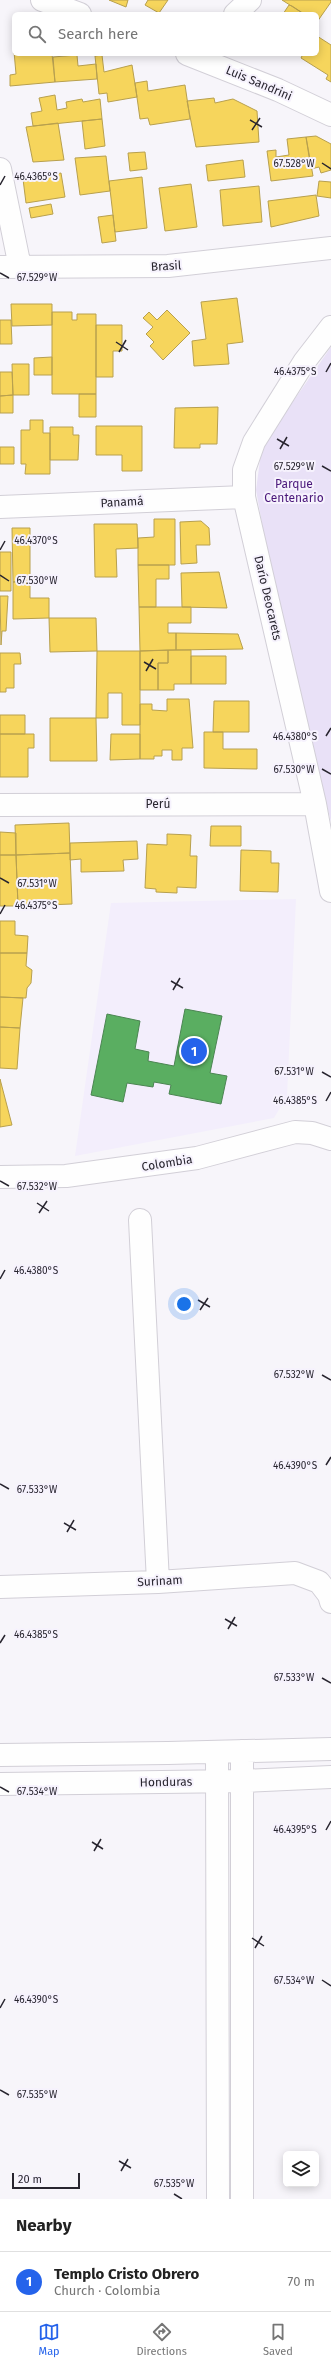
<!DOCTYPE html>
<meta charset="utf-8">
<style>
body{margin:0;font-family:"Fira Sans",sans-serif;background:#f6f6f6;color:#222}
.controls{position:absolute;right:12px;bottom:12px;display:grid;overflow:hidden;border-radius:6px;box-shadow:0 2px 10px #0003}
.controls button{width:36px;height:36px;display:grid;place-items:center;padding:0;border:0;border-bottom:1px solid #e0e0e0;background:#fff;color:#222;font:20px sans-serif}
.scale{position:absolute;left:12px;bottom:10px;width:68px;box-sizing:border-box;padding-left:4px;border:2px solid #28252f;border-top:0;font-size:11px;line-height:14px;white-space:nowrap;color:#28252f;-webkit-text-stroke:3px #f6f2fd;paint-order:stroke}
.you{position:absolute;left:184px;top:1304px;width:14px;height:14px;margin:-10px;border:3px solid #fff;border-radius:50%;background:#1a73e8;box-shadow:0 0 0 6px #1a73e833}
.badge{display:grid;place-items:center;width:26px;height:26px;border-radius:50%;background:#2563eb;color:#fff;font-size:13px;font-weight:700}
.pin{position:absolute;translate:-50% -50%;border:2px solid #fff;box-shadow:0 1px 4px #0006}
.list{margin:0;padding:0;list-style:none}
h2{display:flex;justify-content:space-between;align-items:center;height:52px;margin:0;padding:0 16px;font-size:17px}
h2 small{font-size:13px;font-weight:400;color:#767676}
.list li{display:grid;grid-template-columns:26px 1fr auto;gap:12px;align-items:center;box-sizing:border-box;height:60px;padding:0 16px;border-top:1px solid #e0e0e0}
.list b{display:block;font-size:15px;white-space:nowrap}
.list p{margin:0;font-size:13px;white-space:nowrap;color:#767676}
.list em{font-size:13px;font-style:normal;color:#767676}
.icon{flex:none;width:22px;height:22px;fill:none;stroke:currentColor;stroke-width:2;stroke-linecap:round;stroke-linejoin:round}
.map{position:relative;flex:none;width:331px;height:2199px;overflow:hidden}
.search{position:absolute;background:#fff;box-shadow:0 2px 10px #0003;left:12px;right:12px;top:12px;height:44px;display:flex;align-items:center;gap:10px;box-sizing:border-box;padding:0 14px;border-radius:6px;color:#767676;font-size:15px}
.sheet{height:112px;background:#fff}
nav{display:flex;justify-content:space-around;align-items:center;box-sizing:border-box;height:56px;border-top:1px solid #e0e0e0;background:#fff;font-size:11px;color:#767676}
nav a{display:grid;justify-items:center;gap:2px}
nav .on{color:#2563eb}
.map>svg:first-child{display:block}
.built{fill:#f3eefc}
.green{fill:#e9e1f7}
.homes{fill:#f6d55c;stroke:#b8a04e}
.public{fill:#5aae61;stroke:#4b8552}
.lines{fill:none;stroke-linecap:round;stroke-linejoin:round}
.minor-casing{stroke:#d2cfd7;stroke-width:24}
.minor{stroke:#fefefe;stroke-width:22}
.ticks{fill:none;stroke:#28252f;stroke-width:1.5}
.labels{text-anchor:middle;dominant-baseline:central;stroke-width:4;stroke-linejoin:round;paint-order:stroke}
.street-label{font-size:12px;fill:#28252f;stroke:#f6f2fd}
.park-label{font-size:12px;fill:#4a177a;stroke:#f6f2fd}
.ticks-label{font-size:10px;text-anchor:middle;fill:#28252f;stroke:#f6f2fd;stroke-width:4;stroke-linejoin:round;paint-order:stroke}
</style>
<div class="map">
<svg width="331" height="2199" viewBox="0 0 331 2199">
<rect width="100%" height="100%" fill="#f7f5fa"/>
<path class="built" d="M 296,899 L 287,1096 L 274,1118 L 75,1156 L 111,903 Z"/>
<path class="green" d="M 331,347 L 331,822 L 273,584 L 256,490 L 261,453 L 269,436 Z"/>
<path class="homes" d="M 109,0 L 128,0 L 126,7 Z
M 148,0 L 168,0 L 159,13 L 145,5 Z
M 282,0 L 331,0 L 331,2 L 317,22 L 317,14 L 304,14 Z
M 289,5 L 292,6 L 304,14 L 283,14 Z
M 317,36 L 331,45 L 331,82 L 326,79 L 328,75 L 301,58 L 303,54 L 317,54 Z
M 13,40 L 14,54 L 52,54 L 55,82 L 10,86 L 10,75 L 16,74 Z
M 77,55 L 78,66 L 96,64 L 97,79 L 55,82 L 53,57 Z
M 102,55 L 104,72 L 132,65 L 137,97 L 108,102 L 107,93 L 99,94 L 95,56 Z
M 147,81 L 148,91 L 185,85 L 190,119 L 150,125 L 148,118 L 140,119 L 135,83 Z
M 55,95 L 57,110 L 67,108 L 66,102 L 82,99 L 83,102 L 100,99 L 102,119 L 33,126 L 31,113 L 42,111 L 39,98 Z
M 214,98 L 215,103 L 233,99 L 257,111 L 259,142 L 196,147 L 187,101 Z
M 102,119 L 105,146 L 85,149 L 82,121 Z
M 58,123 L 64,160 L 33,162 L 26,127 Z
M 316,136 L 331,144 L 331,170 L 321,173 L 319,167 L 311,169 L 306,137 Z
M 306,137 L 313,176 L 271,181 L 267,151 L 276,150 L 276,157 L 289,155 L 287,139 Z
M 145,152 L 147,169 L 130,171 L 128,153 Z
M 106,156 L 110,191 L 80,195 L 75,158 Z
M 243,160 L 245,177 L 208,181 L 206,165 Z
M 61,173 L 65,197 L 26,203 L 23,179 Z
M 142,177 L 147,228 L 115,232 L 109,181 Z
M 319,181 L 331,182 L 331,198 L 317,196 Z
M 191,184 L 197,227 L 165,231 L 159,188 Z
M 259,186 L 262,222 L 223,226 L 220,190 Z
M 316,195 L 319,216 L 271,227 L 268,201 Z
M 51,204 L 53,214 L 31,218 L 29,208 Z
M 113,215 L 116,241 L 102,243 L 98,217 Z
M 237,298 L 243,342 L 227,344 L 229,364 L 194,366 L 192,341 L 206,339 L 201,302 Z
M 11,304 L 52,304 L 52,325 L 12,326 Z
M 167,310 L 190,333 L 163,360 L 150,346 L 154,342 L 146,334 L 153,327 L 143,318 L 149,312 L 157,320 Z
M 52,312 L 72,312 L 72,320 L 77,320 L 77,314 L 96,314 L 96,394 L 52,394 Z
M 0,320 L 11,320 L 12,344 L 0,344 Z
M 96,325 L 122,325 L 122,351 L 113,351 L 113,377 L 96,377 Z
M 52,357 L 52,375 L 34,375 L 34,358 Z
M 12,364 L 29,364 L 29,395 L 13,395 Z
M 0,372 L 12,372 L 13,395 L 0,396 Z
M 79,394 L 96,394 L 96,417 L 79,417 Z
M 13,395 L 13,413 L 0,413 L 0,396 Z
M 218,407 L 217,444 L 200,444 L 200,448 L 174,448 L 175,408 Z
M 30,420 L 43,420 L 43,433 L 50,433 L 50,474 L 25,474 L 26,464 L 21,464 L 21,430 L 30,430 Z
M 96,426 L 142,426 L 142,471 L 122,471 L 122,455 L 96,455 Z
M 50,427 L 73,427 L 73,435 L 79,435 L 78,460 L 50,460 Z
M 0,447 L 14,447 L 14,464 L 0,464 Z
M 154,519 L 175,519 L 175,565 L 138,565 L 138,538 L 154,537 Z
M 201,521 L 209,528 L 210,545 L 196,545 L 197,563 L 181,564 L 180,522 Z
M 94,524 L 137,524 L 138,548 L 116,549 L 117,577 L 95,577 Z
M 12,528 L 30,528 L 30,581 L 13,582 Z
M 0,552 L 11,552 L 11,591 L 0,591 Z
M 138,565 L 169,565 L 169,579 L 156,579 L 156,607 L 139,607 Z
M 219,572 L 227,608 L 182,607 L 181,573 Z
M 30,581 L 30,598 L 49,598 L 49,618 L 13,619 L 13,582 Z
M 0,596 L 8,596 L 6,631 L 2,631 L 1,645 Z
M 139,607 L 191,607 L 191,623 L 168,623 L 168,633 L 176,633 L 176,650 L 140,651 Z
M 49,618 L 96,618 L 97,651 L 50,652 Z
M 176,633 L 238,634 L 243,649 L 176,650 Z
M 168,650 L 191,650 L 191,684 L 174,684 L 174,690 L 158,690 L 158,663 L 168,663 Z
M 168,650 L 168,663 L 158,663 L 158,690 L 140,690 L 140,651 Z
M 97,651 L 140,651 L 140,725 L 122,725 L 122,693 L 108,693 L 108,718 L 96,718 Z
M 0,653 L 20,653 L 21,664 L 14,664 L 14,688 L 6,688 L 6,692 L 0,692 Z
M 191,656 L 226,656 L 226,684 L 191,684 Z
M 167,699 L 189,699 L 193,748 L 182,748 L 182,760 L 172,760 L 172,750 L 162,750 L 162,756 L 154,756 L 154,759 L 140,759 L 140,704 L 152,704 L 152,710 L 167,711 Z
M 214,701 L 249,701 L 249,732 L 213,732 Z
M 0,715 L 25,715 L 25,734 L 0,734 Z
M 50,718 L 96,718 L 97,761 L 50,761 Z
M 204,732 L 223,732 L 223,749 L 257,749 L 257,769 L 204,768 Z
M 0,734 L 34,734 L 34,748 L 28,748 L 28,777 L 0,777 Z
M 111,734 L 140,734 L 140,759 L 110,760 Z
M 69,823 L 70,853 L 16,855 L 15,825 Z
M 211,826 L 241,826 L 241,846 L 210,846 Z
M 0,832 L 16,833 L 16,855 L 0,855 Z
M 167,834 L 191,835 L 190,856 L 197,856 L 196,888 L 177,887 L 177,893 L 156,892 L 156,889 L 145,888 L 147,844 L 167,845 Z
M 137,841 L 138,859 L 123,860 L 124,871 L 81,872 L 81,859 L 70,860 L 70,843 Z
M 241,850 L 271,851 L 271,863 L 279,863 L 278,892 L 240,891 Z
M 70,853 L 72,904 L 18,906 L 16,855 Z
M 0,855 L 16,855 L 18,906 L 0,906 Z
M 0,921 L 15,921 L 15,935 L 28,936 L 27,953 L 0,953 Z
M 0,953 L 27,953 L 26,966 L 32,970 L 31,983 L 27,988 L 26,998 L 0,997 Z
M 0,997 L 23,998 L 20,1028 L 0,1027 Z
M 0,1027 L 20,1028 L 17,1069 L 0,1068 Z
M 0,1079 L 12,1125 L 0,1127 Z"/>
<path class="public" d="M 185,1009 L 222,1016 L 210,1073 L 227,1076 L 221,1104 L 169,1094 L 171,1085 L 154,1082 L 153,1087 L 127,1083 L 123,1102 L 91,1095 L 107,1014 L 140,1021 L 135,1049 L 149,1052 L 148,1061 L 174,1066 Z"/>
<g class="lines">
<g class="minor-casing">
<path id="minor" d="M 42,0 L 80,14
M 235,14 L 250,0
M 187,54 L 278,90 L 331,115
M 0,169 L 20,267
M 0,267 L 168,266 L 331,248
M 331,327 L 304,362 L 254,442 L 244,470 L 244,497 L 315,804 L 331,891
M 0,507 L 244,497
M 0,805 L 315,804
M 0,1177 L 66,1176 L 197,1158 L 295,1132 L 312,1133 L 331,1139
M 140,1220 L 158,1582
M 0,1587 L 158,1582 L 295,1573 L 319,1582 L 329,1595 L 331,1602
M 242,1751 L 242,2199
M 217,1752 L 218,2199
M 0,1755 L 168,1753 L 331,1749
M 0,1784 L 242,1781 L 331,1777"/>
</g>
<use href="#minor" class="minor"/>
</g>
<path class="ticks" d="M 250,120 L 262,127M 252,130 L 260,118M 322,163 L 331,169M 0,185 L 5,176M 0,273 L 9,278M 116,342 L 128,350M 119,352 L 126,340M 326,372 L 331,363M 277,439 L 289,446M 280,449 L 287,437M 322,466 L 331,471M 0,550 L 5,541M 0,575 L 9,581M 144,662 L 156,669M 146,671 L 153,659M 326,736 L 331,728M 322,769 L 331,774M 0,878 L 9,883M 0,914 L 5,905M 171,981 L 183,988M 173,990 L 180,978M 322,1072 L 331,1077M 326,1101 L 331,1092M 0,1181 L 9,1186M 37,1203 L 49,1211M 39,1213 L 47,1201M 0,1279 L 5,1270M 198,1300 L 210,1307M 200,1310 L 208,1298M 322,1375 L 331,1380M 326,1465 L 331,1457M 0,1484 L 9,1489M 64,1523 L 76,1530M 67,1532 L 74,1520M 225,1619 L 237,1626M 228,1629 L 235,1617M 0,1643 L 5,1635M 322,1678 L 331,1683M 0,1787 L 9,1792M 326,1830 L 331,1821M 92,1842 L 103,1849M 94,1851 L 101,1839M 252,1938 L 264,1946M 255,1948 L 262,1936M 322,1980 L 331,1986M 0,2008 L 5,1999M 0,2090 L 9,2095M 119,2161 L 131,2168M 121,2171 L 128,2159M 174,2194 L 182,2199"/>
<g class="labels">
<g class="street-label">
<text transform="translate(259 83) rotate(23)">Luis Sandrini</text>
<text transform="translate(166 266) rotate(-3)">Brasil</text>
<text transform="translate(122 502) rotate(-3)">Panamá</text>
<text transform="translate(268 598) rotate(77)">Darío Deocarets</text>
<text x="158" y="804">Perú</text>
<text transform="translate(167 1163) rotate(-9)">Colombia</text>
<text transform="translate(160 1581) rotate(-3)">Surinam</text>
<text transform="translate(166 1782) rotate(-1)">Honduras</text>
</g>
<g class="park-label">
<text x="294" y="484">Parque<tspan x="294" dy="14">Centenario</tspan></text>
</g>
</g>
<g class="ticks-label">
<text x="294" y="167">67.528°W</text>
<text x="36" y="180">46.4365°S</text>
<text x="37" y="281">67.529°W</text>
<text x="295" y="375">46.4375°S</text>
<text x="294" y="470">67.529°W</text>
<text x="36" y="544">46.4370°S</text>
<text x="37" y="584">67.530°W</text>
<text x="295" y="740">46.4380°S</text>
<text x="294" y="773">67.530°W</text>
<text x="37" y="887">67.531°W</text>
<text x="36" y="909">46.4375°S</text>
<text x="294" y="1075">67.531°W</text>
<text x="295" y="1104">46.4385°S</text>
<text x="37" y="1190">67.532°W</text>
<text x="36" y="1274">46.4380°S</text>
<text x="294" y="1378">67.532°W</text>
<text x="295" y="1469">46.4390°S</text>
<text x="37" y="1493">67.533°W</text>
<text x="36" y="1638">46.4385°S</text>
<text x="294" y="1681">67.533°W</text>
<text x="37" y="1795">67.534°W</text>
<text x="295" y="1833">46.4395°S</text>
<text x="294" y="1984">67.534°W</text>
<text x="36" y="2003">46.4390°S</text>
<text x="37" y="2098">67.535°W</text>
<text x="174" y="2187">67.535°W</text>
</g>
</svg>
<div class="controls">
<button><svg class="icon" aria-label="layers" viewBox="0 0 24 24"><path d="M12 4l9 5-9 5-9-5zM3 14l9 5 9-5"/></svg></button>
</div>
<div class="scale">20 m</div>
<div class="you"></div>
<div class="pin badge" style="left:194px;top:1051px">1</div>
<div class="search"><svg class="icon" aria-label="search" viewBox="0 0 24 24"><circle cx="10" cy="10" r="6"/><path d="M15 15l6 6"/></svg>Search here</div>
</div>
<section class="sheet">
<h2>Nearby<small></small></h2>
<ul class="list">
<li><span class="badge">1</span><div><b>Templo Cristo Obrero</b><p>Church · Colombia</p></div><em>70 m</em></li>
</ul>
</section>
<nav>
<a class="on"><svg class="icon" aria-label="map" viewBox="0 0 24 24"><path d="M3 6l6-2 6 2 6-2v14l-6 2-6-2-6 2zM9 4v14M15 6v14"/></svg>Map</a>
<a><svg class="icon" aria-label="directions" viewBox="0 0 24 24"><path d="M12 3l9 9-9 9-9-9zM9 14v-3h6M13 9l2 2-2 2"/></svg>Directions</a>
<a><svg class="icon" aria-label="saved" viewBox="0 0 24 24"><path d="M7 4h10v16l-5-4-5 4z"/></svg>Saved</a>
</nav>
